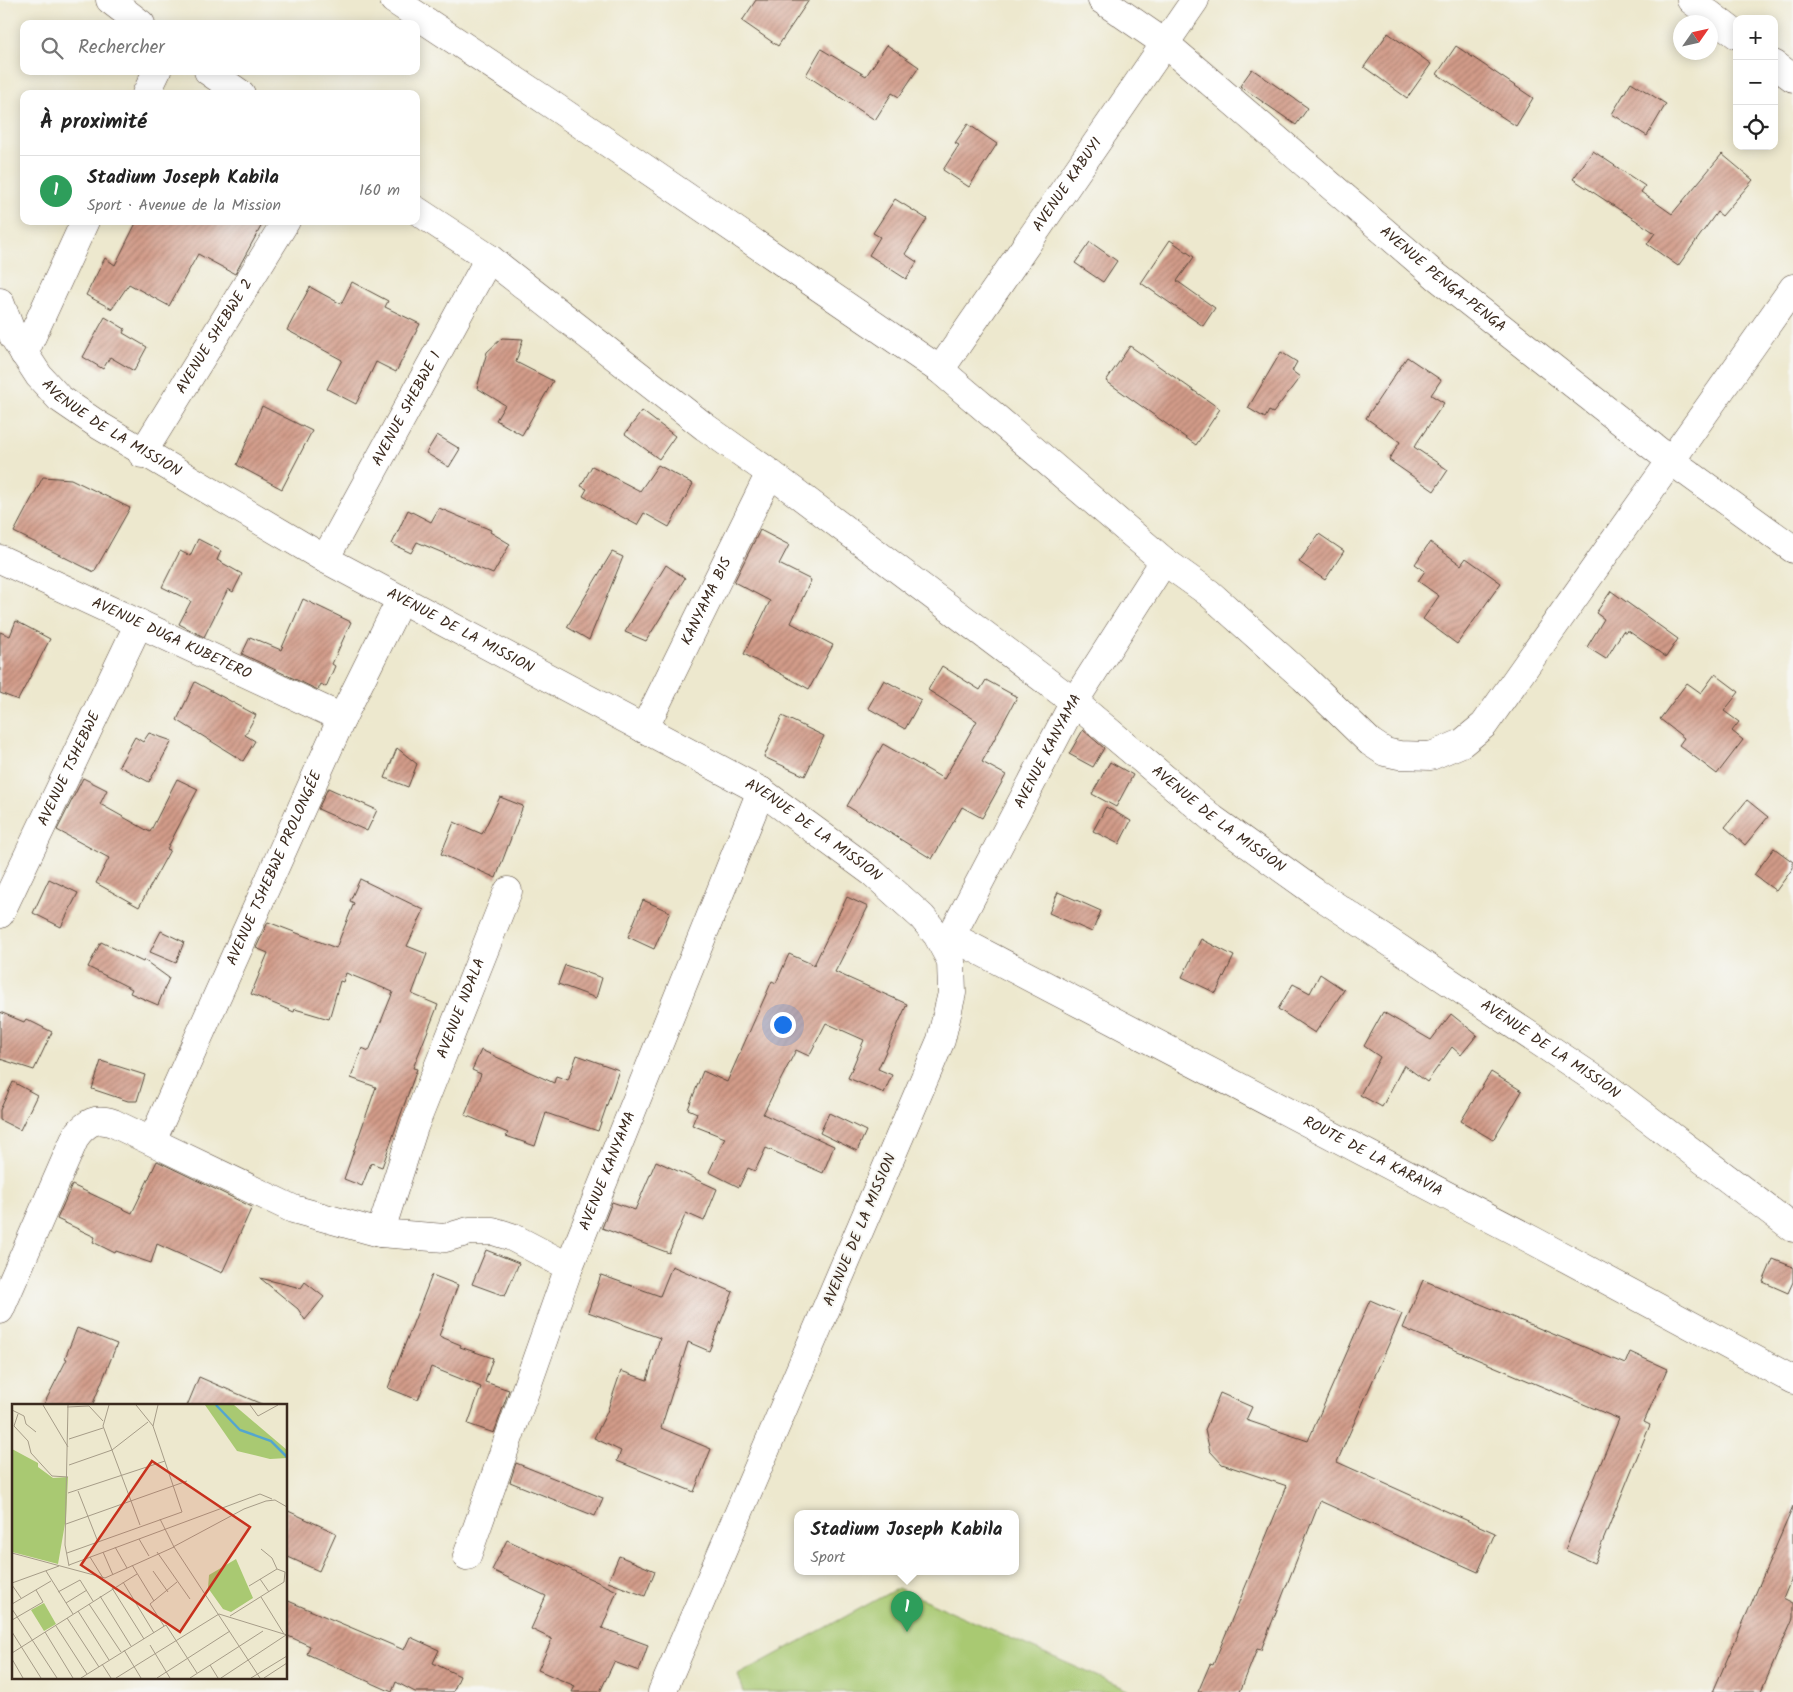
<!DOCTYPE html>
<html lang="fr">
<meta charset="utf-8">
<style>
body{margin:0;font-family:Kalam,sans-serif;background:#f6f6f6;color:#222}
.controls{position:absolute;right:15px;top:15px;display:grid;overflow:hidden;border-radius:10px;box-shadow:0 2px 12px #0003}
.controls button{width:45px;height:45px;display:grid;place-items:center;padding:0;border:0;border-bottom:1px solid #e0e0e0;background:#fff;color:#222;font:25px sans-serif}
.compass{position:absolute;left:1673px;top:15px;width:45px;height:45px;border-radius:50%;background:#fff;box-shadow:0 2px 12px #0003;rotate:56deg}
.you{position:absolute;left:782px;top:1024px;width:18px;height:18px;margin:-12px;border:4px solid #fff;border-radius:50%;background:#1a73e8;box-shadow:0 0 0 8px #1a73e833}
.badge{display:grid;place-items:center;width:32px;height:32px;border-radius:50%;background:#2563eb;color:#fff;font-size:16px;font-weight:700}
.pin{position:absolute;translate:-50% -41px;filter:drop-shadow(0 1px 2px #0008)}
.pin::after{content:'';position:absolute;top:26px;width:18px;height:15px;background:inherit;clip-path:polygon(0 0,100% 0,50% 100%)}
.popup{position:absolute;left:794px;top:1510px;width:225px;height:65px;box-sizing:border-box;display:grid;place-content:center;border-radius:10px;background:#fff;filter:drop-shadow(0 1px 4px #0005);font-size:16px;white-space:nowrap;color:#767676}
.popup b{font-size:19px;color:#222}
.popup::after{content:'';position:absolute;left:50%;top:100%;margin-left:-10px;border:10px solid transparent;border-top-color:#fff}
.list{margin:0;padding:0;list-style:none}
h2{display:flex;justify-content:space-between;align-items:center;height:65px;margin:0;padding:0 20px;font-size:21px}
h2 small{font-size:16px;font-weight:400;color:#767676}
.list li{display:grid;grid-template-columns:32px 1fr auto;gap:15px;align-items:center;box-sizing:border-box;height:70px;padding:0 20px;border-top:1px solid #e0e0e0}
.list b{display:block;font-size:19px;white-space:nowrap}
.list p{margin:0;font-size:16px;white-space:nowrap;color:#767676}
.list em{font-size:16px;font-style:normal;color:#767676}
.icon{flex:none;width:28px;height:28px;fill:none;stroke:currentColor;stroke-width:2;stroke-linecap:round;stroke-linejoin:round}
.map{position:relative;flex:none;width:1793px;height:1692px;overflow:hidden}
.search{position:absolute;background:#fff;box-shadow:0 2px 12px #0003;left:20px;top:20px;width:400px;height:55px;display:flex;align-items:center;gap:12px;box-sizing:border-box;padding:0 18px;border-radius:10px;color:#767676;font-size:19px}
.panel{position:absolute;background:#fff;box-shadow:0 2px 12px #0003;left:20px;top:90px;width:400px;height:135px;border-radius:10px}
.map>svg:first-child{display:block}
.garden{fill:#a9c972;stroke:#727a48}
.building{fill:url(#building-hatch)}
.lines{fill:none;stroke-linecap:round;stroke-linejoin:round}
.street-casing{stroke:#564638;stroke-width:29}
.secondary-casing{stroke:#564638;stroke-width:29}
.street{stroke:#fff;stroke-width:28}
.secondary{stroke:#fff;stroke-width:28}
.labels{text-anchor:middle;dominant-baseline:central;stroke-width:4;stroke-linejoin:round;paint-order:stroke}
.street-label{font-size:15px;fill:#3b2a1e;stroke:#f6f6f2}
.inset-river{fill:none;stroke:#54a6cf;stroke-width:2.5}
.inset-road{fill:none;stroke:#a69c88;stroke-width:1}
.view{fill:#c8321e;fill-opacity:0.15;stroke:#c8321e;stroke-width:2.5}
.inset-edge{fill:none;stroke:#3b2a1e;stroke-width:2.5}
</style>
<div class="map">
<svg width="1793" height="1692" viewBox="0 0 1793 1692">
<defs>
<pattern id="building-hatch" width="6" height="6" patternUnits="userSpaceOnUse" patternTransform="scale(1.25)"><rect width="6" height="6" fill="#d29b89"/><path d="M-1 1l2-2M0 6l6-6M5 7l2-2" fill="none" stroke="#ac7f6f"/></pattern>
</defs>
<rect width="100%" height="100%" fill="#f6f6f2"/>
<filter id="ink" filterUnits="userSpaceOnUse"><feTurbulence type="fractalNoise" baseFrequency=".02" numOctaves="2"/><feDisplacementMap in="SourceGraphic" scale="10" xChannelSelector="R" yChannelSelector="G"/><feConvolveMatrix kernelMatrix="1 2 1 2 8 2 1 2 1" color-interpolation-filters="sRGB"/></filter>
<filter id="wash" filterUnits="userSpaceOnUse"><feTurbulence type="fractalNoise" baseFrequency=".0096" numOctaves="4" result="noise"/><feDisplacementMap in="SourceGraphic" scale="20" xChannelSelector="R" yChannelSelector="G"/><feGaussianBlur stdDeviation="1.12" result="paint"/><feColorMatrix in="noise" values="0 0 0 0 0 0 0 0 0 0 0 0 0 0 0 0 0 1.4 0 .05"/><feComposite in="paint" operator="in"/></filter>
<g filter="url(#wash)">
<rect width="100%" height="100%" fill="#ede8ce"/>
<path class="garden" d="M 898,1588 L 1132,1692 L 744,1692 L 738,1675 Z"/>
<g id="blocks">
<path class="building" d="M 756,0 L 809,0 L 778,46 L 742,21 Z
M 1388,33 L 1431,64 L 1407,98 L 1364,67 Z
M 887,45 L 919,67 L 899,97 L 892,93 L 875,120 L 806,75 L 821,49 L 866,76 Z
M 1456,46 L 1533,98 L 1516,126 L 1437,74 Z
M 1252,69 L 1308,108 L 1296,125 L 1240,86 Z
M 1631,82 L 1666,104 L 1647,136 L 1612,114 Z
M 968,124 L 997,144 L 969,187 L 943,170 L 959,145 L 955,143 Z
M 1593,151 L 1645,186 L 1641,192 L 1672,214 L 1722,154 L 1753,180 L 1722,216 L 1717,212 L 1678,266 L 1647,244 L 1655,233 L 1573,179 Z
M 895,199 L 927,219 L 905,254 L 917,262 L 906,279 L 869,255 L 880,237 L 873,233 Z
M 137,221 L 264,221 L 235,274 L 198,254 L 169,306 L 129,284 L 112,309 L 86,295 L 105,258 L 115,265 Z
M 1170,240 L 1194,257 L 1177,281 L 1215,308 L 1203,326 L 1141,283 Z
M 1090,242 L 1117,261 L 1103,282 L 1075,263 Z
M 352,282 L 388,301 L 385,307 L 420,324 L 396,372 L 376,362 L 356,404 L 327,389 L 342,360 L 287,330 L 310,287 L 341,304 Z
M 105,317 L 125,329 L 123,333 L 147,347 L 134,371 L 110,357 L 103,369 L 83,357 Z
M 502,338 L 523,339 L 516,362 L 553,381 L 522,435 L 496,420 L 505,405 L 477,388 L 487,352 Z
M 1130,346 L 1220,409 L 1196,445 L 1106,381 Z
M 1281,352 L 1297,362 L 1292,371 L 1300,377 L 1273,413 L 1269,411 L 1265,418 L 1248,408 Z
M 1407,357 L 1441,380 L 1431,395 L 1444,403 L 1414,447 L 1448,470 L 1434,491 L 1389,460 L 1400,442 L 1366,418 Z
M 262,406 L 312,431 L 282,489 L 237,465 Z
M 642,411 L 675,436 L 659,459 L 625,434 Z
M 437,435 L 460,449 L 449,467 L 426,453 Z
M 658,465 L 693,484 L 669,527 L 644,513 L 637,525 L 583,496 L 587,489 L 581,486 L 592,466 L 640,491 Z
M 43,477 L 71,479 L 130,508 L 94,572 L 14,532 Z
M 439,508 L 491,530 L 490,532 L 510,544 L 493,574 L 417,542 L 411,553 L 392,544 L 408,510 L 431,522 Z
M 760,530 L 789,545 L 779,564 L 811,580 L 791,623 L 833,645 L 809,689 L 744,654 L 770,601 L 734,582 Z
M 1319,534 L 1344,551 L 1325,580 L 1299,562 Z
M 198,539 L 221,551 L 217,560 L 242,574 L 233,592 L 228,589 L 204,637 L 179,624 L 191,601 L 162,587 L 180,551 L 190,556 Z
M 1430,542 L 1461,565 L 1466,558 L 1501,583 L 1457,644 L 1423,619 L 1439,596 L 1418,581 L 1425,571 L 1415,564 Z
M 612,552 L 623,557 L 589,640 L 567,627 Z
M 666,565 L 685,578 L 646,641 L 625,632 Z
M 1611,591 L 1678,639 L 1666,657 L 1627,630 L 1626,633 L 1623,631 L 1606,659 L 1587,647 L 1604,619 L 1596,613 Z
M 303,599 L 351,622 L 332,664 L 335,666 L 326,687 L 321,684 L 318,690 L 242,654 L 250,637 L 281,650 Z
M 16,621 L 50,639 L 18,700 L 0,693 L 0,632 L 10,636 Z
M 942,666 L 980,690 L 986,680 L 1017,697 L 982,762 L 1006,775 L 982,818 L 962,807 L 932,859 L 847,806 L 883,744 L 944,779 L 977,721 L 928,690 Z
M 1715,674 L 1739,692 L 1724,711 L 1739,722 L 1732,731 L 1743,740 L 1717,774 L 1679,745 L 1684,738 L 1660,719 L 1687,683 L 1701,693 Z
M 884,680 L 921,700 L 905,729 L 868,708 Z
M 195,682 L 256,715 L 245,735 L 255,741 L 243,761 L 177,720 Z
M 782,716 L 824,736 L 805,776 L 764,757 Z
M 1083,730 L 1104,748 L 1093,767 L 1069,754 Z
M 149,733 L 172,741 L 149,782 L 119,766 L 135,737 L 143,742 Z
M 397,748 L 417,764 L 408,787 L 385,778 Z
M 1110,762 L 1133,775 L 1116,807 L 1092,794 Z
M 83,778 L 107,790 L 100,804 L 150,832 L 177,779 L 198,789 L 167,849 L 170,850 L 139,907 L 96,883 L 109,858 L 57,830 Z
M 328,788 L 377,810 L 367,831 L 318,809 Z
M 500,797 L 523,806 L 496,878 L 441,854 L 454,822 L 482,834 Z
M 1747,800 L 1768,817 L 1745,845 L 1725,827 Z
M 1106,807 L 1131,821 L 1119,844 L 1093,831 Z
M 1774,848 L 1793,862 L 1793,868 L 1776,891 L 1754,875 Z
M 49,879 L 78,893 L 61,927 L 33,913 Z
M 360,879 L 424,910 L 407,946 L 427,954 L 412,994 L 438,1005 L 413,1068 L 417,1069 L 382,1167 L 371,1163 L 362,1186 L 344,1179 L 376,1087 L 351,1078 L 362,1048 L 369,1051 L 393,992 L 346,973 L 343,982 L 340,981 L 329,1019 L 295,1009 L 294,1012 L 251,994 L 268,953 L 256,948 L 268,922 L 336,948 L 354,903 L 350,901 Z
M 1058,892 L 1101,911 L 1092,932 L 1049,913 Z
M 847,897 L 868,907 L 835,972 L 907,1004 L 878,1069 L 892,1075 L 884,1093 L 848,1078 L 864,1040 L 826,1023 L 809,1056 L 796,1050 L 763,1114 L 834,1146 L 823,1173 L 766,1148 L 755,1171 L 748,1168 L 739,1187 L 709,1172 L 725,1138 L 692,1125 L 697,1113 L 688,1109 L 703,1071 L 727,1082 L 772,981 L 776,983 L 789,954 L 814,965 Z
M 643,900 L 670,912 L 654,949 L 628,937 Z
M 161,931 L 184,942 L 176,963 L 150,952 Z
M 1201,939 L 1234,956 L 1216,993 L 1182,977 Z
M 101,942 L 143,962 L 144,960 L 169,978 L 158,1005 L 130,993 L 132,989 L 88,967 Z
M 565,965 L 602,978 L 596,998 L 558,984 Z
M 1320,974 L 1344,990 L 1315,1033 L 1278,1009 L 1293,984 L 1310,993 Z
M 0,1012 L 24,1022 L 26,1019 L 52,1032 L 34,1070 L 0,1059 Z
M 1383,1012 L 1431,1040 L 1451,1014 L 1477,1035 L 1461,1055 L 1452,1047 L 1427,1082 L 1404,1065 L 1382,1107 L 1360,1095 L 1380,1057 L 1364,1046 Z
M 481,1050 L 554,1083 L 556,1076 L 568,1080 L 577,1055 L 619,1070 L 598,1131 L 546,1113 L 535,1146 L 506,1136 L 508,1133 L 465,1115 L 481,1074 L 472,1070 Z
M 101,1061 L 145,1075 L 137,1101 L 128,1101 L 92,1089 Z
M 1491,1072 L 1522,1091 L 1493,1140 L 1461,1121 Z
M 13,1082 L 37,1095 L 20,1130 L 0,1120 L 0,1110 Z
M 829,1113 L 866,1131 L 857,1151 L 820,1133 Z
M 157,1161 L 252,1207 L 222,1273 L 157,1244 L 151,1263 L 116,1251 L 115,1253 L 93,1242 L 95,1237 L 57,1219 L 72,1185 L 132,1213 Z
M 656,1161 L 717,1189 L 704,1221 L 686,1213 L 669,1253 L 602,1228 L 612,1202 L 635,1210 Z
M 486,1250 L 519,1263 L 505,1296 L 472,1284 Z
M 1773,1259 L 1793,1267 L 1793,1282 L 1788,1293 L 1763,1282 Z
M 672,1266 L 733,1292 L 709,1351 L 688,1342 L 661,1428 L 711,1449 L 694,1492 L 617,1461 L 621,1451 L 594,1438 L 607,1412 L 621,1371 L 647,1380 L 660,1338 L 588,1312 L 601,1275 L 660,1296 Z
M 432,1275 L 458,1285 L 439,1336 L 461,1345 L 460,1347 L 493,1358 L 485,1382 L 509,1390 L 494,1433 L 468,1424 L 481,1387 L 431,1367 L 418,1400 L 388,1388 Z
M 260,1278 L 301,1288 L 305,1282 L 324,1297 L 305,1320 L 298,1309 Z
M 1423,1280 L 1625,1364 L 1630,1352 L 1667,1369 L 1644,1422 L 1650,1425 L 1594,1563 L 1565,1550 L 1619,1419 L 1403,1328 Z
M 1370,1300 L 1402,1314 L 1337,1462 L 1495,1533 L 1478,1572 L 1320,1501 L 1261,1650 L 1257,1649 L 1240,1692 L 1198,1692 L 1210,1664 L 1213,1665 L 1287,1486 L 1222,1464 L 1210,1451 L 1205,1430 L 1220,1393 L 1252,1407 L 1246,1420 L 1308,1441 Z
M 77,1328 L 117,1344 L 92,1406 L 43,1406 L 67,1359 L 65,1358 Z
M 199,1377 L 266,1406 L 187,1406 Z
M 516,1463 L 603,1498 L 595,1516 L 510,1482 Z
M 1793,1507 L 1793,1575 L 1783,1599 L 1793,1604 L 1793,1618 L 1761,1692 L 1713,1692 Z
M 286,1510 L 336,1533 L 319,1571 L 286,1556 Z
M 507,1540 L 617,1591 L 602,1628 L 648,1645 L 639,1671 L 614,1662 L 600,1692 L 572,1692 L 575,1686 L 538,1670 L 552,1639 L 531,1629 L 546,1596 L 492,1570 Z
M 619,1556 L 655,1571 L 645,1596 L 608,1582 Z
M 286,1600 L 404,1650 L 410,1637 L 439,1650 L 433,1663 L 460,1676 L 453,1692 L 415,1692 L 396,1682 L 392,1692 L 307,1654 L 310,1646 L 286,1635 Z"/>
</g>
</g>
<g filter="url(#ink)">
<use href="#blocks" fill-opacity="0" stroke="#564638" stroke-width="1"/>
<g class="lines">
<g class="street-casing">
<g id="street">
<path d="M 110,0 L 141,24"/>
<path d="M 394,0 L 554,106 L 940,370 L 1164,561 L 1209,593 L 1304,678 L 1370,742 L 1385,752 L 1399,755 L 1431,756 L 1462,743 L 1484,725 L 1793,288"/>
<path id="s1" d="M 1102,0 L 1166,44 L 1436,276 L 1670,460 L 1793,549"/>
<path d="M 1691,0 L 1737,35"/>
<path d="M 1774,64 L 1793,78"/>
<path d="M 208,71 L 241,94"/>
<path d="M 146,94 L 157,71"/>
<path id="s2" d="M 416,210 L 489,258 L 705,427 L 770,473 L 1074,702 L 1213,819 L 1316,893 L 1601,1083 L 1793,1228"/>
<path d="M 24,354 L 85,221"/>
<path id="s3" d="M 940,370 L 1195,0"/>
<path id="s4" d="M 142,454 L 286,221"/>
<path id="s5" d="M 0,559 L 342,718"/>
<path id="s6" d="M 325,559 L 489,258"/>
<path id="s7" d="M 644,729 L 770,473"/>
<path id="s8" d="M 0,914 L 139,623"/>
<path id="s9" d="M 951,936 L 1534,1241 L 1793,1380"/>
<path id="s10" d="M 945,948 L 1074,702 L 1164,561"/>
<path id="s11" d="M 152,1141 L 342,718 L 401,599"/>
<path id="s12" d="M 380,1233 L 414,1127 L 508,891"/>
<path d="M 0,1310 L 76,1136 C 87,1122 96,1117 113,1123 L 293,1209 L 380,1233 L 445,1238 L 469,1231 L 493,1231 L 512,1237 L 569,1267"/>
<path id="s13" d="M 467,1556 L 569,1267 L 761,791"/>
</g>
</g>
<g class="secondary-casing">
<g id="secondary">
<path id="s14" d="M 0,302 L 13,336 L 39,376 L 59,398 L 100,426 L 325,559 L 761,791 L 873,873 L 922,917 L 937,935 L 951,961 L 952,993 L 941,1040 L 662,1692"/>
</g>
</g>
<use href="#street" class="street"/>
<use href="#secondary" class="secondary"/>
</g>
</g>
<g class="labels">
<g class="street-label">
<text stroke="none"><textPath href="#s3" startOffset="225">AVENUE KABUYI</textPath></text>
<text stroke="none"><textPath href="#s1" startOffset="441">AVENUE PENGA-PENGA</textPath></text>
<text stroke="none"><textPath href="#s4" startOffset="138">AVENUE SHEBWE 2</textPath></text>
<text stroke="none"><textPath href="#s6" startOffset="171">AVENUE SHEBWE 1</textPath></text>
<text stroke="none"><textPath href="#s14" startOffset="174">AVENUE DE LA MISSION</textPath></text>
<text stroke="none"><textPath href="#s7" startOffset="142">KANYAMA BIS</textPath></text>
<text stroke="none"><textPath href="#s14" startOffset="578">AVENUE DE LA MISSION</textPath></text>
<text stroke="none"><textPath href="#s5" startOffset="189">AVENUE DUGA KUBETERO</textPath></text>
<text stroke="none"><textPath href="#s10" startOffset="222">AVENUE KANYAMA</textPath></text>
<text stroke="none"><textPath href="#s8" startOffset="161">AVENUE TSHEBWE</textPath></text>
<text stroke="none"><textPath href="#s2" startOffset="1008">AVENUE DE LA MISSION</textPath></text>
<text stroke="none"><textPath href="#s14" startOffset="984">AVENUE DE LA MISSION</textPath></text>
<text stroke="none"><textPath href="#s11" startOffset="299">AVENUE TSHEBWE PROLONGÉE</textPath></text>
<text stroke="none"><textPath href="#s12" startOffset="239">AVENUE NDALA</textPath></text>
<text stroke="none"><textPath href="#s2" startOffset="1412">AVENUE DE LA MISSION</textPath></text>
<text stroke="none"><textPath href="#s9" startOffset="476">ROUTE DE LA KARAVIA</textPath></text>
<text stroke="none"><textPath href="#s13" startOffset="410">AVENUE KANYAMA</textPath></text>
<text transform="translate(860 1230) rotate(-67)">AVENUE DE LA MISSION</text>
</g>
</g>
<g transform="translate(12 1404)">
<rect width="275" height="275" fill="#ede8ce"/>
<path d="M 193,1 L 222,1 L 275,46 L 275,54 L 258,55 L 225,47 Z" fill="#a9c972"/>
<path d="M 0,45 L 26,59 L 26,63 L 41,74 L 56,73 L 54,114 L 46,160 L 0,148 Z" fill="#a9c972"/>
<path d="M 224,155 L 241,194 L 219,208 L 211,205 L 196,184 L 197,171 ZM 32,199 L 44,220 L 32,227 L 19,206 Z" fill="#a9c972"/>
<path class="inset-river" d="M 204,1 L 228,26 L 259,37 L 275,53"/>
<path class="inset-road" d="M 31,1 L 56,43M 56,1 L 53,141 L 57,162M 97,1 L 91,22 L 128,121M 238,1 L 246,12 L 266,1M 55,3 L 77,2 L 91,17M 0,6 L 12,12 L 14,20 L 24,28M 6,10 L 2,22 L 16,37 L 19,49 L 40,72 L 56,73M 141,22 L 146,1M 57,35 L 91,24M 57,61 L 100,46 L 136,18M 66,87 L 86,138M 56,89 L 153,57M 148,115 L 162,143 L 248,274M 54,120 L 175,77M 127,135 L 137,152M 103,143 L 115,164M 161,143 L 232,105 L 254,97 L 263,96 L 275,103M 249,145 L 260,154 L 265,165M 91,148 L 101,171M 145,148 L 178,195M 0,149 L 93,174 L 162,143M 55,149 L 170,108 L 141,22 L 124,1M 78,153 L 91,174M 57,161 L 248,90 L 260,95M 120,161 L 142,197M 34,167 L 61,210M 141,167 L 156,188M 248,175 L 257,188M 111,178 L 142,229M 0,179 L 47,162M 0,181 L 9,194M 237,182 L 265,165 L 273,168M 100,184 L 132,235M 46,188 L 68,176 L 81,197M 88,192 L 119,242M 249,193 L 272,230M 54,199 L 75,186M 0,200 L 39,177M 77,200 L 109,248M 0,205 L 45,274M 66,207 L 97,256M 218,212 L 272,178 L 273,168M 55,214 L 87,263M 0,216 L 31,198 L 24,186M 44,222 L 75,270M 152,222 L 138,200 L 165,178M 0,228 L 29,274M 33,228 L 61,274M 138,241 L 158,274M 112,246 L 129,274M 0,249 L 125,170M 0,255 L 11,274M 90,260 L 99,274M 198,261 L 206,274M 69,274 L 154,221 L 185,269M 104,274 L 207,210 L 275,231M 145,274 L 218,227M 178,274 L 251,227M 209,274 L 274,231M 239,274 L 275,252M 252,274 L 275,259"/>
<path class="view" d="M 140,57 L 238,123 L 168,228 L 69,161 Z"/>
<rect width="275" height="275" class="inset-edge"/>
</g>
</svg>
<div class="controls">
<button>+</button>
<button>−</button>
<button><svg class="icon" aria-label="locate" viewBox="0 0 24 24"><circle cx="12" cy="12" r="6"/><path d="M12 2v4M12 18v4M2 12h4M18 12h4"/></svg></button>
</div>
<svg class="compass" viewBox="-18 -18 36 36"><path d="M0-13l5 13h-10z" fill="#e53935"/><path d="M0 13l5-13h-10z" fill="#767676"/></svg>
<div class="you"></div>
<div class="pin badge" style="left:907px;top:1632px;background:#2e9e5b">1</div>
<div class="popup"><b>Stadium Joseph Kabila</b>Sport</div>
<div class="search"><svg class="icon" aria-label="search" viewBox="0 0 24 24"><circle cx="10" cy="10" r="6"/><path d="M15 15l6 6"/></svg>Rechercher</div>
<section class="panel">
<h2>À proximité<small></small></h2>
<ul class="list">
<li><span class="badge" style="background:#2e9e5b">1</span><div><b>Stadium Joseph Kabila</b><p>Sport · Avenue de la Mission</p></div><em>160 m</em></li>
</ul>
</section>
</div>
